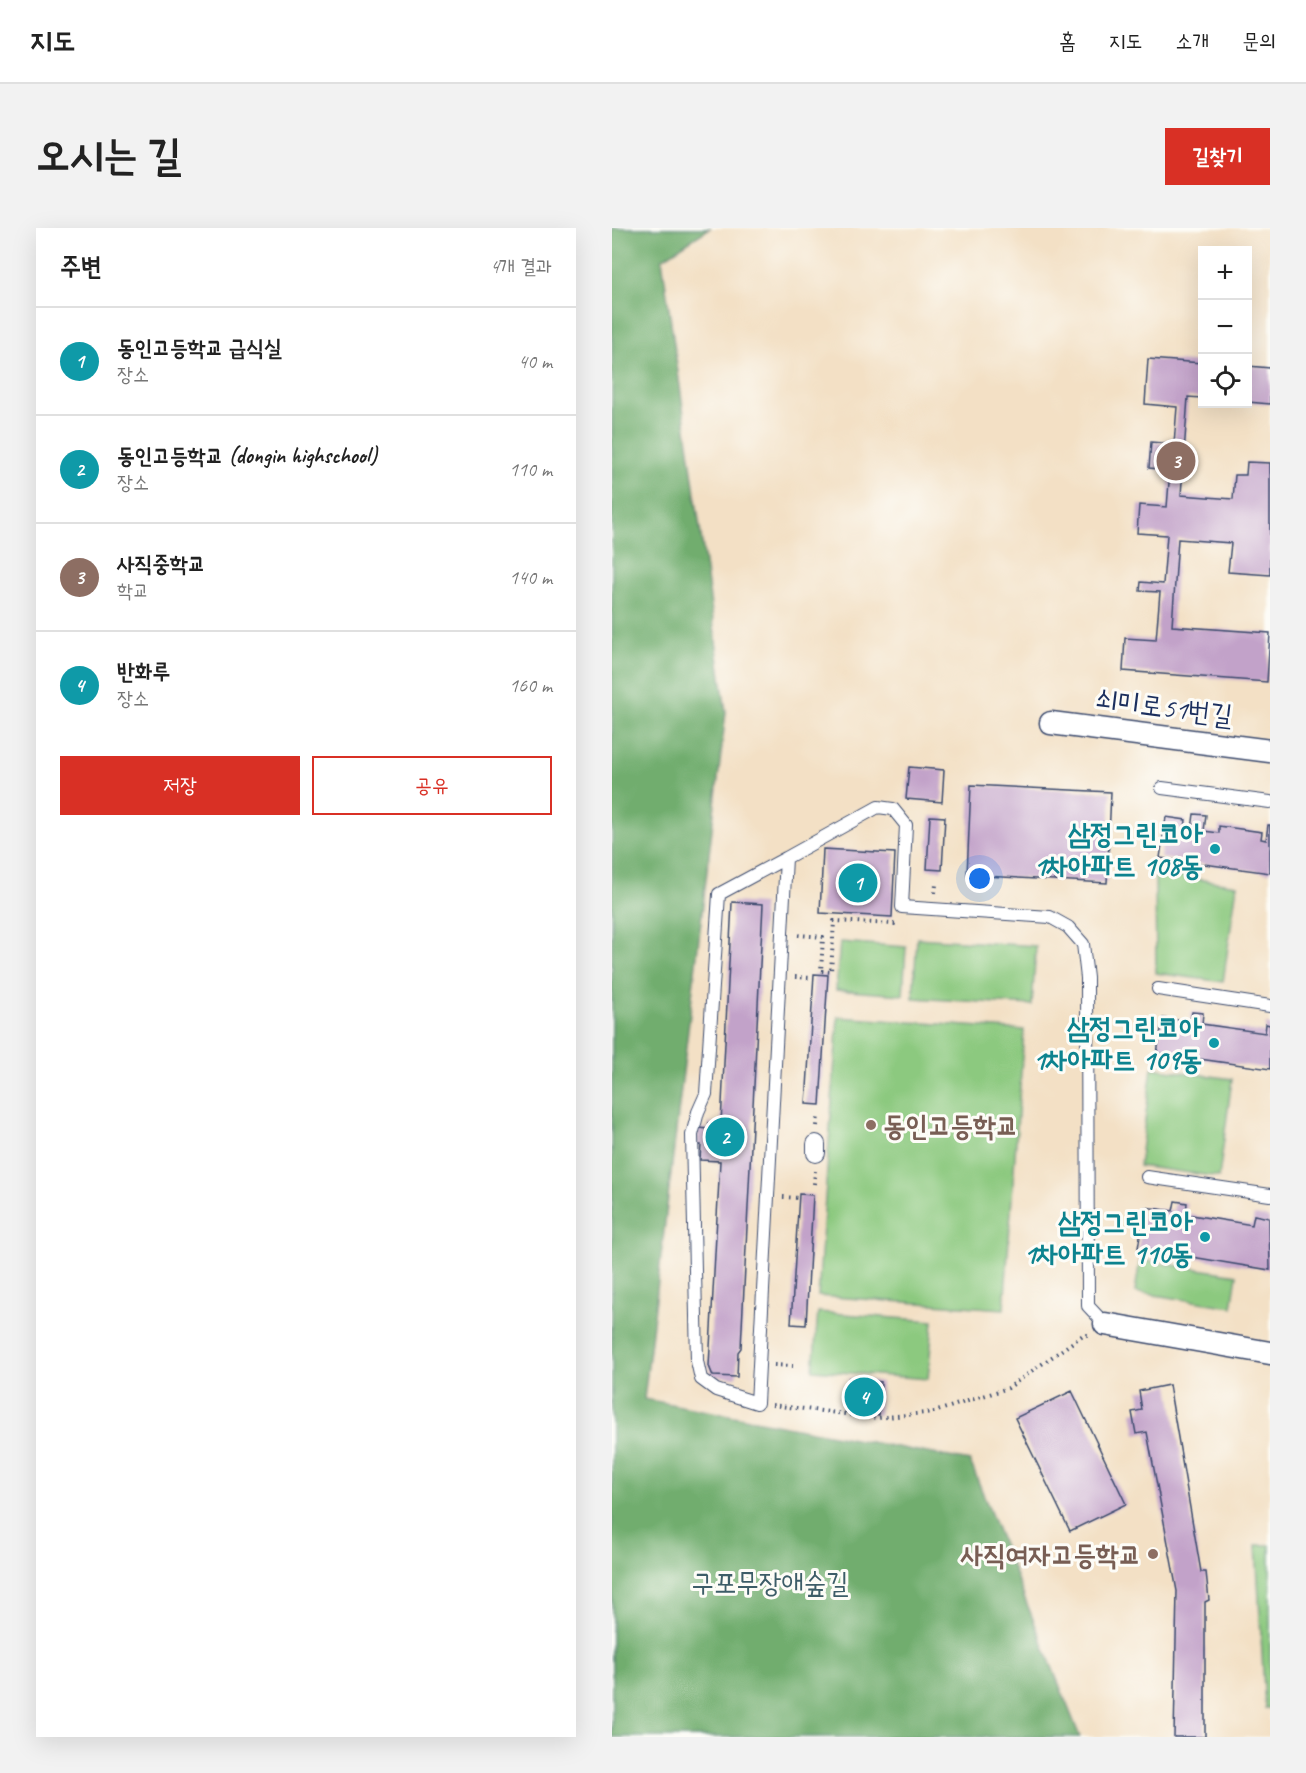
<!DOCTYPE html>
<html lang="ko">
<meta charset="utf-8">
<style>
body{margin:0;font-family:Caveat,"Poor Story",sans-serif;background:#f2f2f2;color:#222}
.controls{position:absolute;right:18px;top:18px;display:grid;overflow:hidden;border-radius:0px;box-shadow:0 6px 24px #0002}
.controls button{width:54px;height:54px;display:grid;place-items:center;padding:0;border:0;border-bottom:2px solid #e0e0e0;background:#fff;color:#222;font:30px sans-serif}
.you{position:absolute;left:368px;top:651px;width:21px;height:21px;margin:-15px;border:4px solid #fff;border-radius:50%;background:#1a73e8;box-shadow:0 0 0 9px #1a73e833}
.badge{display:grid;place-items:center;width:39px;height:39px;border-radius:50%;background:#d93025;color:#fff;font-size:20px;font-weight:700}
.pin{position:absolute;translate:-50% -50%;border:3px solid #fff;box-shadow:0 2px 6px #0006}
.list{margin:0;padding:0;list-style:none}
h2{display:flex;justify-content:space-between;align-items:center;height:78px;margin:0;padding:0 24px;font-size:26px}
h2 small{font-size:20px;font-weight:400;color:#767676}
.list li{display:grid;grid-template-columns:39px 1fr auto;gap:18px;align-items:center;box-sizing:border-box;height:108px;padding:0 24px;border-top:2px solid #e0e0e0}
.list b{display:block;font-size:22px;white-space:nowrap}
.list p{margin:0;font-size:20px;white-space:nowrap;color:#767676}
.list em{font-size:20px;font-style:normal;color:#767676}
.actions{display:flex;gap:12px;padding:18px 24px}
.actions a{flex:1;padding:14px 0;border:2px solid #d93025;border-radius:0px;text-align:center;font-size:21px;color:#d93025}
.actions .main{background:#d93025;color:#fff}
.icon{flex:none;width:33px;height:33px;fill:none;stroke:currentColor;stroke-width:2;stroke-linecap:round;stroke-linejoin:round}
.map{position:relative;flex:none;width:658px;height:1509px;overflow:hidden;border-radius:0px}
header{display:flex;align-items:center;gap:36px;box-sizing:border-box;height:84px;padding:0 30px;background:#fff;border-bottom:2px solid #e0e0e0}
header strong{font-size:28px}
nav{display:flex;gap:33px;margin-inline-start:auto;font-size:21px}
.intro{display:flex;align-items:center;justify-content:space-between;box-sizing:border-box;height:144px;padding:0 36px}
h1{margin:0;font-size:42px}
.button{padding:15px 27px;border-radius:0px;background:#d93025;color:#fff;font-size:21px;font-weight:700}
main{display:flex;gap:36px;padding:0 36px}
aside{flex:1;background:#fff;border-radius:0px;box-shadow:0 6px 24px #0002}
.map>svg:first-child{display:block}
.green{fill:#8cc97f;stroke:#547c6e;stroke-width:1.5}
.forest{fill:#71ad6e;stroke:#466e66;stroke-width:1.5}
.building{fill:#c2a2c9}
.lines{fill:none;stroke-linecap:round;stroke-linejoin:round}
.service-casing{stroke:#3b4a6d;stroke-width:14}
.pedestrian-casing{stroke:#3b4a6d;stroke-width:20}
.minor-casing{stroke:#3b4a6d;stroke-width:25}
.path{stroke:#3b4a6d;stroke-width:4;stroke-dasharray:1.5 4.5;stroke-linecap:butt}
.service{stroke:#fff;stroke-width:12}
.pedestrian{stroke:#fff;stroke-width:18}
.minor{stroke:#fff;stroke-width:22}
.culture-dot{fill:#0f9aa8;stroke:#fdfcf7;stroke-width:2}
.education-dot{fill:#8d6e63;stroke:#fdfcf7;stroke-width:2}
.labels{text-anchor:middle;dominant-baseline:central;stroke-width:6;stroke-linejoin:round;paint-order:stroke}
.street-label{font-size:28px;fill:#1b2f5e;stroke:#fdfcf7}
.culture-label{font-size:28px;font-weight:bold;fill:#0d838f;stroke:#fdfcf7;text-anchor:end}
.education-label{font-size:28px;font-weight:bold;fill:#785e54;stroke:#fdfcf7;text-anchor:start}
.park-label{font-size:28px;fill:#3d5d68;stroke:#fdfcf7}
</style>
<header>
<strong>지도</strong>
<nav><a>홈</a><a>지도</a><a>소개</a><a>문의</a></nav>
</header>
<div class="intro"><h1>오시는 길</h1><a class="button">길찾기</a></div>
<main>
<aside>
<h2>주변<small>4개 결과</small></h2>
<ul class="list">
<li><span class="badge" style="background:#0f9aa8">1</span><div><b>동인고등학교 급식실</b><p>장소</p></div><em>40 m</em></li>
<li><span class="badge" style="background:#0f9aa8">2</span><div><b>동인고등학교 (dongin highschool)</b><p>장소</p></div><em>110 m</em></li>
<li><span class="badge" style="background:#8d6e63">3</span><div><b>사직중학교</b><p>학교</p></div><em>140 m</em></li>
<li><span class="badge" style="background:#0f9aa8">4</span><div><b>반화루</b><p>장소</p></div><em>160 m</em></li>
</ul>
<div class="actions"><a class="main">저장</a><a>공유</a></div>
</aside>
<div class="map">
<svg width="658" height="1509" viewBox="0 0 658 1509">
<rect width="100%" height="100%" fill="#fdfcf7"/>
<filter id="ink" filterUnits="userSpaceOnUse"><feTurbulence type="fractalNoise" baseFrequency=".0167" numOctaves="2"/><feDisplacementMap in="SourceGraphic" scale="12" xChannelSelector="R" yChannelSelector="G"/><feConvolveMatrix kernelMatrix="1 2 1 2 8 2 1 2 1" color-interpolation-filters="sRGB"/></filter>
<filter id="wash" filterUnits="userSpaceOnUse"><feTurbulence type="fractalNoise" baseFrequency=".008" numOctaves="4" result="noise"/><feDisplacementMap in="SourceGraphic" scale="24" xChannelSelector="R" yChannelSelector="G"/><feGaussianBlur stdDeviation="1.35" result="paint"/><feColorMatrix in="noise" values="0 0 0 0 0 0 0 0 0 0 0 0 0 0 0 0 0 1.4 0 .05"/><feComposite in="paint" operator="in"/></filter>
<g filter="url(#wash)">
<rect width="100%" height="100%" fill="#f3e0c5"/>
<path class="green" d="M 543,645 L 625,657 L 611,754 L 544,745 Z
M 305,710 L 424,718 L 420,777 L 301,770 Z
M 228,714 L 294,719 L 291,767 L 224,762 Z
M 226,789 L 412,802 L 392,1081 L 206,1068 Z
M 540,840 L 620,851 L 607,949 L 527,938 Z
M 528,1032 L 625,1047 L 620,1079 L 523,1064 Z
M 206,1084 L 321,1093 L 316,1151 L 201,1142 Z
M 644,1317 L 658,1317 L 658,1480 L 653,1480 Z"/>
<path class="forest" d="M 0,0 L 98,0 L 50,31 L 114,484 L 32,1171 L 358,1233 L 468,1509 L 0,1509 Z"/>
<g id="blocks">
<path class="building" d="M 536,131 L 590,135 L 590,170 L 576,169 L 569,267 L 621,271 L 623,247 L 634,247 L 635,234 L 658,235 L 658,347 L 616,344 L 619,315 L 566,311 L 560,398 L 658,405 L 655,454 L 511,443 L 513,410 L 544,412 L 548,364 L 528,363 L 529,354 L 551,356 L 555,307 L 525,305 L 527,277 L 555,279 L 558,242 L 537,240 L 539,214 L 562,216 L 565,179 L 533,176 Z
M 636,138 L 658,140 L 658,176 L 636,174 Z
M 297,539 L 332,542 L 330,574 L 294,571 Z
M 359,557 L 499,564 L 495,655 L 355,647 Z
M 582,586 L 594,587 L 592,603 L 607,605 L 607,598 L 650,604 L 649,611 L 654,612 L 656,597 L 658,597 L 658,645 L 548,630 L 554,589 L 574,592 L 573,600 L 580,601 Z
M 318,588 L 333,589 L 330,642 L 315,641 Z
M 211,621 L 283,625 L 280,689 L 208,685 Z
M 120,674 L 151,676 L 129,1120 L 126,1124 L 125,1149 L 101,1148 L 97,1138 L 108,933 L 88,932 L 89,917 L 85,917 L 86,900 L 97,901 L 97,895 L 109,896 Z
M 202,746 L 216,747 L 208,877 L 194,876 Z
M 580,784 L 591,785 L 590,796 L 653,805 L 654,796 L 658,797 L 658,841 L 545,825 L 551,790 L 578,794 Z
M 187,966 L 201,967 L 194,1097 L 179,1096 Z
M 563,973 L 575,975 L 574,986 L 640,997 L 642,987 L 657,990 L 658,1042 L 526,1020 L 533,979 L 561,983 Z
M 237,1150 L 269,1154 L 267,1187 L 234,1184 Z
M 557,1157 L 589,1344 L 594,1344 L 597,1372 L 593,1374 L 593,1509 L 562,1509 L 565,1363 L 535,1204 L 524,1206 L 520,1184 L 530,1182 L 527,1163 Z
M 460,1163 L 514,1276 L 458,1303 L 403,1190 Z"/>
</g>
</g>
<g filter="url(#ink)">
<use href="#blocks" fill-opacity="0" stroke="#3b4a6d" stroke-width="1.5"/>
<g class="lines">
<g class="service-casing">
<path id="service" d="M 550,560 L 658,574
M 174,630 L 145,1175 L 104,1162 L 89,1151 L 85,1133 L 80,907 L 86,884 L 94,866 L 107,666 Z
M 174,630 L 266,579 L 281,581 L 294,597 L 290,679 L 438,689 L 456,699 L 471,716 L 475,750 L 476,1078 L 493,1096
M 546,761 L 658,778
M 535,949 L 658,967"/>
</g>
<g class="pedestrian-casing">
<path id="pedestrian" d="M 204,925 L 204,916"/>
</g>
<g class="minor-casing">
<path id="minor" d="M 439,495 L 658,523
M 493,1096 L 658,1125"/>
</g>
<path class="path" d="M 323,665 L 324,657
M 186,707 L 211,709 L 209,743 L 219,744 L 222,693 L 282,696 L 285,694
M 183,749 L 201,750
M 205,898 L 206,887
M 202,956 L 203,943
M 171,969 L 187,970
M 162,1137 L 181,1138
M 160,1177 L 266,1190 L 322,1184 L 396,1160 L 471,1107 L 476,1107"/>
<use href="#service" class="service"/>
<use href="#pedestrian" class="pedestrian"/>
<use href="#minor" class="minor"/>
</g>
</g>
<g class="culture-dot">
<circle cx="603" cy="621" r="6"/>
<circle cx="602" cy="815" r="6"/>
<circle cx="593" cy="1009" r="6"/>
</g>
<g class="education-dot">
<circle cx="259" cy="897" r="6"/>
<circle cx="541" cy="1326" r="6"/>
</g>
<g class="labels">
<g class="street-label">
<text transform="translate(552 479) rotate(7)">쇠미로51번길</text>
</g>
<g class="culture-label">
<text x="591" y="605">삼정그린코아<tspan x="591" dy="32">1차아파트 108동</tspan></text>
<text x="590" y="799">삼정그린코아<tspan x="590" dy="32">1차아파트 109동</tspan></text>
<text x="581" y="993">삼정그린코아<tspan x="581" dy="32">1차아파트 110동</tspan></text>
</g>
<g class="education-label">
<text x="271" y="897">동인고등학교</text>
<text x="529" y="1326" text-anchor="end">사직여자고등학교</text>
</g>
<g class="park-label">
<text x="158" y="1354">구포무장애숲길</text>
</g>
</g>
</svg>
<div class="controls">
<button>+</button>
<button>−</button>
<button><svg class="icon" aria-label="locate" viewBox="0 0 24 24"><circle cx="12" cy="12" r="6"/><path d="M12 2v4M12 18v4M2 12h4M18 12h4"/></svg></button>
</div>
<div class="you"></div>
<div class="pin badge" style="left:246px;top:655px;background:#0f9aa8">1</div>
<div class="pin badge" style="left:113px;top:909px;background:#0f9aa8">2</div>
<div class="pin badge" style="left:564px;top:233px;background:#8d6e63">3</div>
<div class="pin badge" style="left:252px;top:1169px;background:#0f9aa8">4</div>
</div>
</main>
